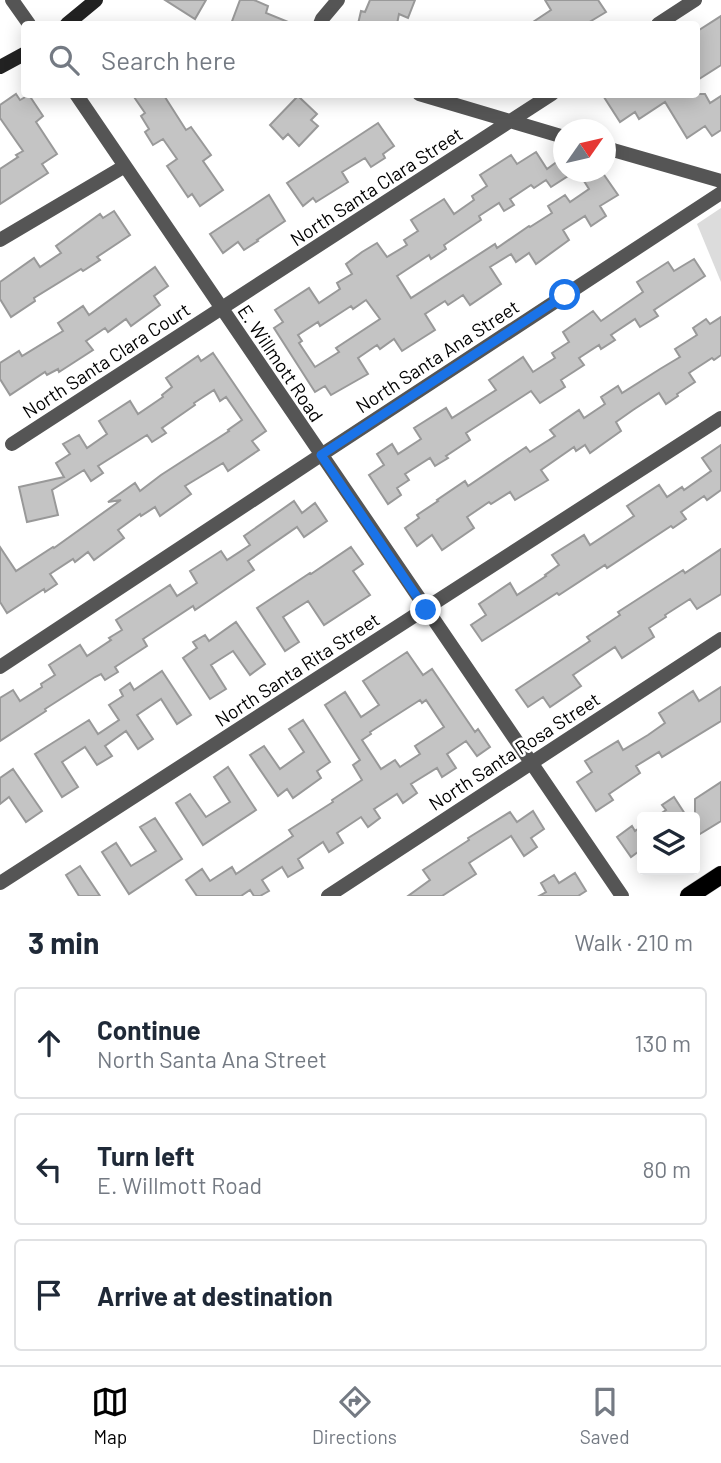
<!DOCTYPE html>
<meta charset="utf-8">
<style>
body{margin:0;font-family:Barlow,sans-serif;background:#f2f2f3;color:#1f2937}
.controls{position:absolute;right:21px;bottom:21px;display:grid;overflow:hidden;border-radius:7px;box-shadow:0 4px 18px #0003}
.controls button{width:63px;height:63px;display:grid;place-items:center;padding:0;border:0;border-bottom:2px solid #e0e1e3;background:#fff;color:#1f2937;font:35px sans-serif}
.compass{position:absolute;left:553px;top:119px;width:63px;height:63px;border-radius:50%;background:#fff;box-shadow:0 4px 18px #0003;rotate:56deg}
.stop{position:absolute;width:21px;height:21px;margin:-16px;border:5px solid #1a73e8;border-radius:50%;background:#fff}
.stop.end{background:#1a73e8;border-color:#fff;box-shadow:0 2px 7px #0008}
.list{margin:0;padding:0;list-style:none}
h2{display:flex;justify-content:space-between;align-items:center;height:91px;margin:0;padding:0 28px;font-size:30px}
h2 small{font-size:23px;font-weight:400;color:#747a83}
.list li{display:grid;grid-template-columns:46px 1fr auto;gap:21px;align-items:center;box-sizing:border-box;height:112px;margin:0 14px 14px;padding:0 14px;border:2px solid #e0e1e3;border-radius:7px}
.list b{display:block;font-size:26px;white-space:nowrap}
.list p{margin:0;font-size:23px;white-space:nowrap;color:#747a83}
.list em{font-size:23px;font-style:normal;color:#747a83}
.icon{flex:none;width:38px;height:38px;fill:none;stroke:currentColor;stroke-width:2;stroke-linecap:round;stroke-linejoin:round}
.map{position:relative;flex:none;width:721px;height:896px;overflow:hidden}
.search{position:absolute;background:#fff;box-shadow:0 4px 18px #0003;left:21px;right:21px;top:21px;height:77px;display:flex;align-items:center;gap:18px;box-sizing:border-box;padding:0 24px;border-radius:7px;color:#747a83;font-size:26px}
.sheet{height:469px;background:#fff}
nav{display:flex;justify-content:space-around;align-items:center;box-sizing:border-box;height:98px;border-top:2px solid #e0e1e3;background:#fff;font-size:19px;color:#747a83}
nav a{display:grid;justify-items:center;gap:4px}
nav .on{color:#000}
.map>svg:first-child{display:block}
.green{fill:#dcdcdc}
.building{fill:#c4c4c4;stroke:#999;stroke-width:2;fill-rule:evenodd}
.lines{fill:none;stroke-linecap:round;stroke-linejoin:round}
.primary-casing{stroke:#dbdbdb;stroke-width:19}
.street{stroke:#555;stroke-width:14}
.secondary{stroke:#222;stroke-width:14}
.primary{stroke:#000;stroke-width:18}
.route{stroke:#1a73e8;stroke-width:9}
.labels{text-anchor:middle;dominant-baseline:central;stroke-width:5;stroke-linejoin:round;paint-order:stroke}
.street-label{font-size:19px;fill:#000;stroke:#fff}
</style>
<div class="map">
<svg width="721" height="896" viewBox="0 0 721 896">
<rect width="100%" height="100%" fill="#fff"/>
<path class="green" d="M 721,208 L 721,282 L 697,224 Z"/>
<path class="building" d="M 165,0 L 206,0 L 195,19 Z
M 240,0 L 254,0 L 268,6 L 266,13 L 293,24 L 231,24 Z
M 370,0 L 415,0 L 408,18 L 399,14 L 397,24 L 358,24 L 361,11 L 365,12 Z
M 545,0 L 598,0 L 606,12 L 586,24 L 530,24 L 551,10 Z
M 721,16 L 721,65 L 696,81 L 696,32 Z
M 16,94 L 20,100 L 29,95 L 43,116 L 36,122 L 57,154 L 42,164 L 48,173 L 0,204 L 0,169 L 18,157 L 16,155 L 23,151 L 0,118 L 0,105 Z
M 132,94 L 163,94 L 186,130 L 191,127 L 211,155 L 203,161 L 223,190 L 200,206 L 192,194 L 188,197 L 167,166 L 177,159 L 163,139 L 153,145 L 145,132 L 149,129 L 141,116 L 145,113 Z
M 602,94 L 705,94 L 710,103 L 721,96 L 721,130 L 712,136 L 705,126 L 687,138 L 665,102 L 639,119 L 635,112 L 620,122 Z
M 298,96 L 317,114 L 311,120 L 318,126 L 299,146 L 288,134 L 283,139 L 270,125 Z
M 378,123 L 394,146 L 383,154 L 385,158 L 371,167 L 365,158 L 342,172 L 348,182 L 316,202 L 313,198 L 303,206 L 287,183 Z
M 536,152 L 547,169 L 558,161 L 564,172 L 568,176 L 551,187 L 546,180 L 534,188 L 531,185 L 510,199 L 514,205 L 504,211 L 499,203 L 479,216 L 481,220 L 444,245 L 446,249 L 431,259 L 429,255 L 397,276 L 411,298 L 495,244 L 497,248 L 529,226 L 530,227 L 552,213 L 548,206 L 565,195 L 570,202 L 589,189 L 584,181 L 599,172 L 602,172 L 618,195 L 600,206 L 606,216 L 591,226 L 585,216 L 563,230 L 569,240 L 536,264 L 529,253 L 516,262 L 511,254 L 490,267 L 501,284 L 470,305 L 463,295 L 448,305 L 445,301 L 425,314 L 435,330 L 402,351 L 394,339 L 380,349 L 377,345 L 358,358 L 368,374 L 331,395 L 325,386 L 315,392 L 274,328 L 283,322 L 275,310 L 309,288 L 319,303 L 340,289 L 337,283 L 352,274 L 346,264 L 362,252 L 377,243 L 387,257 L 407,245 L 404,240 L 418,231 L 411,220 L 444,199 L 454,214 L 474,200 L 472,196 L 487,186 L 480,175 L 511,155 L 517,164 ZM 366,300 L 380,319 L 336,348 L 339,352 L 315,367 L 299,343 L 302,341 L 298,335 L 318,322 L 320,326 L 351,306 L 353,309 Z
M 269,195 L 285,221 L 257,240 L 258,241 L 244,250 L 238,242 L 223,253 L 210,234 Z
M 114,211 L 130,235 L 97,257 L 100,260 L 83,271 L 81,269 L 34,298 L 35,301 L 11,317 L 0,299 L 0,282 L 34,258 L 40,267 L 61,253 L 56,246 L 100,214 L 103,218 Z
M 694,259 L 705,276 L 654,310 L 658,316 L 640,327 L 635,319 L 611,335 L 615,340 L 601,349 L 599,345 L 579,358 L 584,365 L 561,380 L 565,387 L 540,403 L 531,391 L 466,433 L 470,440 L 446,456 L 448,458 L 435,466 L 430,458 L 405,474 L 409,480 L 397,488 L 401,495 L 388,504 L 369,475 L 384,465 L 377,454 L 392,444 L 398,454 L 421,439 L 414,428 L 446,408 L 452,418 L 496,390 L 489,380 L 523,357 L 533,372 L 555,358 L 552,353 L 569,342 L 563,332 L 593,311 L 601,321 L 643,292 L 637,282 L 668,262 L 674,271 Z
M 155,267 L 168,286 L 154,296 L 160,305 L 131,326 L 126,319 L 108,332 L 105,328 L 86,341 L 93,350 L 59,372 L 58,369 L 47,375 L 45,372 L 10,395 L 0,379 L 0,363 L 19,351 L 22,356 L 63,331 L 58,323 L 83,306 L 89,315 Z
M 721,317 L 721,355 L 714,360 L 712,358 L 689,373 L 695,382 L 677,394 L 678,396 L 666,404 L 659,393 L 633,410 L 616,422 L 621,431 L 590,453 L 585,445 L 576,451 L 574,447 L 541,470 L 548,480 L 515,500 L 510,492 L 491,504 L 489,502 L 467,517 L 474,528 L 442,550 L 432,535 L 417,546 L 405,528 L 419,518 L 417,515 L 438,501 L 437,500 L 465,481 L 468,486 L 526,447 L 530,452 L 555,436 L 550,430 L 579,410 L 584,418 L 605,404 L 601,397 L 618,386 L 622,393 L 660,369 L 680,357 L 675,349 L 697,335 L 693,328 L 706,319 L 710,324 Z
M 213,353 L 266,431 L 252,441 L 259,450 L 228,471 L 223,463 L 185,486 L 191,494 L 160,516 L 155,507 L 141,516 L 140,514 L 118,530 L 124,538 L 94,560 L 88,552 L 75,562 L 73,559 L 50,574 L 57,584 L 45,592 L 44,589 L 7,613 L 0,602 L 0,547 L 16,571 L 53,547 L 54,548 L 121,500 L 108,502 L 135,483 L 140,491 L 161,475 L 229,431 L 228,430 L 242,420 L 226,397 L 220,401 L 214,390 L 194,403 L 195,405 L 162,428 L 166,433 L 152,442 L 147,435 L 98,466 L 103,473 L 91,481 L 84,470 L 52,490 L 58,515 L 27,522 L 19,487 L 64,477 L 56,463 L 70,454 L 63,444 L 79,435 L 87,448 L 107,434 L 99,421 L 130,401 L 138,414 L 163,397 L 162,395 L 172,387 L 166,378 L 198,356 L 201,361 Z
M 721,445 L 721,490 L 707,500 L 704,496 L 681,512 L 686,519 L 673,528 L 671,526 L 607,568 L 605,565 L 559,595 L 557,593 L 482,641 L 471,625 L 486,615 L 479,604 L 510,583 L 517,595 L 546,576 L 545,575 L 559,565 L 552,555 L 584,535 L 590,545 L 634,516 L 627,506 L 659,485 L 667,497 L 682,487 L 684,490 L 711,471 L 702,458 Z
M 294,501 L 302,513 L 315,503 L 327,521 L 304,537 L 297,527 L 248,561 L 254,570 L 195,610 L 193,606 L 143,639 L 147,646 L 115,667 L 118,672 L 105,680 L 101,674 L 95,677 L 45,709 L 46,711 L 0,741 L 0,698 L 13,690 L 20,701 L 42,687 L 41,684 L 55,675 L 49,665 L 80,645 L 87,656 L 111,640 L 109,638 L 122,630 L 116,620 L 170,585 L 177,596 L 197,583 L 190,571 L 221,551 L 227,560 L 250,545 L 244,536 Z
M 351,547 L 363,564 L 353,571 L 370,595 L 324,625 L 308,601 L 283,617 L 299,642 L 285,651 L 257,608 L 310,573 L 311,574 Z
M 721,549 L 721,594 L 697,609 L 690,599 L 665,615 L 666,617 L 649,628 L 654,637 L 622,658 L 615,647 L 573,675 L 581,686 L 550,707 L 543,697 L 528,707 L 516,690 L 590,641 L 587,637 L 620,615 L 618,612 L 683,570 L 685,573 Z
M 236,622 L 265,664 L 250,675 L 233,651 L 211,665 L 226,689 L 210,699 L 183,658 L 197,648 L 193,642 L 205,635 L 209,641 Z
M 407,652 L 423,675 L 432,669 L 475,732 L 478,729 L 490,747 L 477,756 L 466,741 L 447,754 L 456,768 L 442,777 L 437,768 L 411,784 L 417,793 L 403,803 L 397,794 L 374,809 L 380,818 L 368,827 L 361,817 L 337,833 L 343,843 L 329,852 L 323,842 L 298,859 L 303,868 L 288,877 L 282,867 L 262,880 L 269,891 L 260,896 L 254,896 L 250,890 L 241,896 L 197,896 L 186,880 L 202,869 L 210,881 L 232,867 L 236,874 L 293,836 L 289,830 L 333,802 L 332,800 L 362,780 L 353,765 L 360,760 L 325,705 L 345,692 L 361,717 L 379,705 L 363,681 ZM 420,700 L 422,703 L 426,700 L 444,727 L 415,746 L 420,754 L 400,767 L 395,760 L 381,769 L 362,740 L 371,734 L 370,732 Z
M 162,671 L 191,715 L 177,724 L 161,699 L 137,715 L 153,739 L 138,749 L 126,731 L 105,746 L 112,756 L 97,765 L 85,747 L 62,762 L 78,787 L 62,797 L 35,754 L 89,720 L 98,734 L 119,720 L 109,705 L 123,696 L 120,690 L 130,683 L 134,690 Z
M 721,687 L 721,721 L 662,757 L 659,752 L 636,766 L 640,773 L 609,794 L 613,800 L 596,811 L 577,782 L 592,772 L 585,761 L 618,741 L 623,750 L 648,735 L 665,723 L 659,713 L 693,691 L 699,701 Z
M 303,720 L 330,762 L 317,771 L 321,778 L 293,798 L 287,789 L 278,796 L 250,755 L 264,746 L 280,769 L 304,752 L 289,729 Z
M 228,767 L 256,810 L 203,845 L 176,803 L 190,794 L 206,817 L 230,802 L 214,777 Z
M 13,769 L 42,811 L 26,822 L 9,797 L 0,804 L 0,778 Z
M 721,782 L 721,821 L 695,837 L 695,799 Z
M 674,797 L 687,817 L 656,817 L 666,810 L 662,805 Z
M 533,811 L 544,829 L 531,838 L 537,847 L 524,856 L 511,836 L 469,863 L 476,874 L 442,896 L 408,896 L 430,880 L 423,870 L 469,840 L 468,838 L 510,812 L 517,822 Z
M 155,818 L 182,859 L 129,894 L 102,852 L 116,843 L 131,866 L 156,851 L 140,827 Z
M 632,826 L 635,831 L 642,826 L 642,849 L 631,857 L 617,837 Z
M 80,866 L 100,896 L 79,896 L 66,875 Z
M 575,873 L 586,891 L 578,896 L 539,896 L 546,892 L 541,883 L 554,875 L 559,883 Z"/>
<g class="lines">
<g class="primary-casing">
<path id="primary" d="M 689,896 L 721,875"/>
</g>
<path class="street" d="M 12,0 L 29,24
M 320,24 L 322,19 L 338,0
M 658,24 L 695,0
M 76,94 L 622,896
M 419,94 L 564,137
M 606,148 L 721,181
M 0,240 L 125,166
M 12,444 L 552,94
M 0,667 L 321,455 L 721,193
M 0,883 L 721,418
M 328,896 L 721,639"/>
<path class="secondary" d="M 67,24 L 96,0
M 0,67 L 24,54"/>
<use href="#primary" class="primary"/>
</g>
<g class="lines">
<path class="route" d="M 426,610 L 321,455 L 565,295"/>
</g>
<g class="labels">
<g class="street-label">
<text transform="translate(376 186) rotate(-33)">North Santa Clara Street</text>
<text transform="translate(437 356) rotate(-33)">North Santa Ana Street</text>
<text transform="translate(106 360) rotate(-33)">North Santa Clara Court</text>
<text transform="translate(281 363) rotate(56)">E. Willmott Road</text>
<text transform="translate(297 669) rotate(-33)">North Santa Rita Street</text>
<text transform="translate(514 751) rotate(-33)">North Santa Rosa Street</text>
</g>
</g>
</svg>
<div class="controls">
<button><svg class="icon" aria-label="layers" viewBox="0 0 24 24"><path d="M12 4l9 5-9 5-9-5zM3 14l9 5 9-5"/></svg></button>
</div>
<svg class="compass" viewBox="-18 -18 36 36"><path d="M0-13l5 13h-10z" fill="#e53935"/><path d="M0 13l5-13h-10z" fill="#747a83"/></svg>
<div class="stop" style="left:565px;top:295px"></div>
<div class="stop end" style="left:426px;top:610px"></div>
<div class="search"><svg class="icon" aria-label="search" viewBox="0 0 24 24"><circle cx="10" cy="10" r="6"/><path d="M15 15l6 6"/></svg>Search here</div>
</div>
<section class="sheet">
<h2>3 min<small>Walk · 210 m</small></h2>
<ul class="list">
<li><svg class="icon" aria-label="ahead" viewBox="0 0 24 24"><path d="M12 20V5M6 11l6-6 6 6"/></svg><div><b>Continue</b><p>North Santa Ana Street</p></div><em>130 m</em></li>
<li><svg class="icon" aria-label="left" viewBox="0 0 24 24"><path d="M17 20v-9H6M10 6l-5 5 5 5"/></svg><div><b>Turn left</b><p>E. Willmott Road</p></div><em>80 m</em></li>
<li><svg class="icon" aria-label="arrive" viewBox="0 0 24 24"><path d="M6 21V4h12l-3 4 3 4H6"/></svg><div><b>Arrive at destination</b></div></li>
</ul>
</section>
<nav>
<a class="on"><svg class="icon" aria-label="map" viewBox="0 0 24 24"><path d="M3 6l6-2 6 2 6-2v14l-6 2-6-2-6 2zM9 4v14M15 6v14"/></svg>Map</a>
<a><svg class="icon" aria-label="directions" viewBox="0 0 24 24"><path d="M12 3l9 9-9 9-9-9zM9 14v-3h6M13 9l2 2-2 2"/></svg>Directions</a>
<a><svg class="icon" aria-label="saved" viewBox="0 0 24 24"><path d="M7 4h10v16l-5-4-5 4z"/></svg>Saved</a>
</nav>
